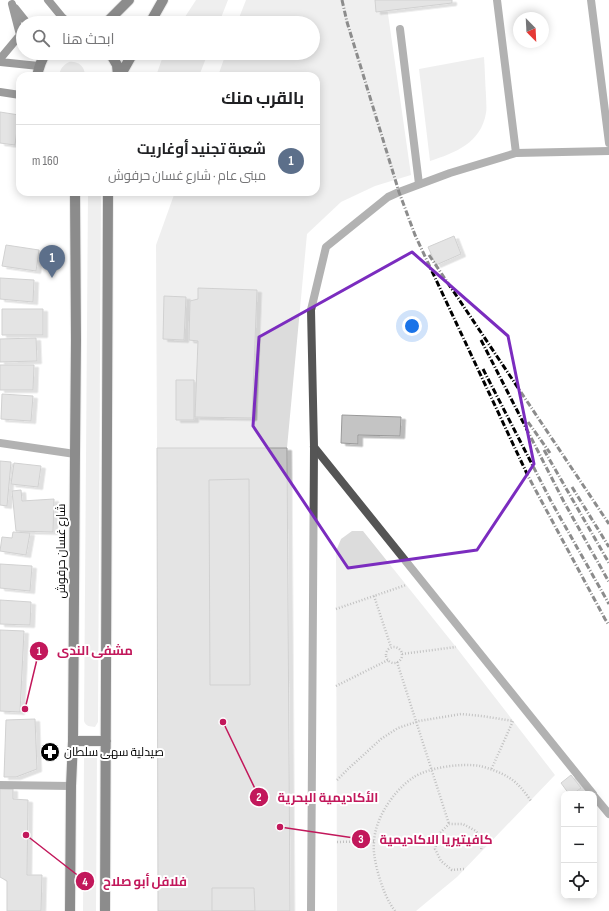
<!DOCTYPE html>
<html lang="ar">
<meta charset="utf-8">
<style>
body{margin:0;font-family:"Sofia Sans Condensed",Cairo,sans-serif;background:#f6f6f6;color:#202124;direction:rtl}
.controls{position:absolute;right:12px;bottom:12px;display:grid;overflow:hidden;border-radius:8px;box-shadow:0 2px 10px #0003}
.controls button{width:36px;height:36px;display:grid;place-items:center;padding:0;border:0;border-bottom:1px solid #e0e0e0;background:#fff;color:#202124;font:20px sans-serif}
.compass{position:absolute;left:513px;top:12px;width:36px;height:36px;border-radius:50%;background:#fff;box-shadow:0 2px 10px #0003;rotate:156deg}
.you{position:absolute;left:412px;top:326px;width:14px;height:14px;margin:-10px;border:3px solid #fff;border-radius:50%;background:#1a73e8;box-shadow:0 0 0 6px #1a73e833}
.badge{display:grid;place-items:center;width:26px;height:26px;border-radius:50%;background:#db2777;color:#fff;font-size:13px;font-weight:700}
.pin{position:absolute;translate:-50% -33px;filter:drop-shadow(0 1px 2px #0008)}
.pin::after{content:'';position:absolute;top:21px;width:14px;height:12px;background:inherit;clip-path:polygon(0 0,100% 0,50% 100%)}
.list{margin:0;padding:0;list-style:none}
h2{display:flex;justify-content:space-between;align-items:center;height:52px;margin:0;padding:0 16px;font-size:17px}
h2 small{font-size:13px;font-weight:400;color:#757577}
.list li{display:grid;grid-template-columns:26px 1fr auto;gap:12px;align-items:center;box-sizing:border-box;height:72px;padding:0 16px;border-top:1px solid #e0e0e0}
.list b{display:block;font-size:15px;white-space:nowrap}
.list p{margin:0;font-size:13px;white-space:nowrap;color:#757577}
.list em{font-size:13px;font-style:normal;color:#757577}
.icon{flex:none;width:22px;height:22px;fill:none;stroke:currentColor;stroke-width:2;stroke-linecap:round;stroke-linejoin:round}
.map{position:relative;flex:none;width:609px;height:911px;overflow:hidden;direction:ltr}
.search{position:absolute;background:#fff;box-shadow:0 2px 10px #0003;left:16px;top:16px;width:304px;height:44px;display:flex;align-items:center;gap:10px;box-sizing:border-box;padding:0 14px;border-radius:22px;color:#757577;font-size:15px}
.panel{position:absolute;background:#fff;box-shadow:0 2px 10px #0003;left:16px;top:72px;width:304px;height:124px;border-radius:12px;direction:rtl}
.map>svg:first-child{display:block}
.green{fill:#dcdcdc}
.building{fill:#c4c4c4;stroke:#999;filter:url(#shadow)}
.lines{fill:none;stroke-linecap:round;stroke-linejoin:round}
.primary-casing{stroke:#dbdbdb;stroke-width:12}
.path{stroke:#777;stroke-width:2.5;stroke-dasharray:1 2;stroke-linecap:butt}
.service{stroke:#555;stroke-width:8}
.minor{stroke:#555;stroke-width:8}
.secondary{stroke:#222;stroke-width:8}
.primary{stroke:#000;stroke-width:10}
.rail{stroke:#000;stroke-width:3;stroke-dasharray:6 2 1 2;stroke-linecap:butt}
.marked{fill:none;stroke:#7b2cbf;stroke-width:3;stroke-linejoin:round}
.labels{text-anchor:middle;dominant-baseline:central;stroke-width:4;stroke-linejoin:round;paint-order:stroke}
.street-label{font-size:12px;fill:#000;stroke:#fff}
.poi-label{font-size:12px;fill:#000;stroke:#fff;text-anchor:start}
.leader{fill:none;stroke:#c2185b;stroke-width:1.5}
.callout-dot{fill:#c2185b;stroke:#fff;stroke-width:1.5}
.mark-label{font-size:12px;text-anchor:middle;font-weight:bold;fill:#fff}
.callout-label{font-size:13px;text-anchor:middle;font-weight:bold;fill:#c2185b;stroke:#fff;stroke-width:4;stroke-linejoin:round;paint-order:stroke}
</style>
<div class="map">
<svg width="609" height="911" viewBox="0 0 609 911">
<defs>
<filter id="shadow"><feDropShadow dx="4.5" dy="2.5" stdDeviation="0" flood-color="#0004"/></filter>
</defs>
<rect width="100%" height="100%" fill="#fff"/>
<path class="green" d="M 196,0 L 228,0 L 219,23 L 181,23 Z
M 246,0 L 386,0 L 411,175 L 375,186 L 341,202 L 307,234 L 287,448 L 157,448 L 156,245 L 175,192 L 316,192 L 316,76 L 218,76 L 226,53 L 313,53 L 313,23 L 237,23 Z
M 164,53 L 208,53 L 199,76 L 156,76 Z
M 484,57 C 485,70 485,82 486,95 C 486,101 487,108 486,113 C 481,143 455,153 430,161 L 419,69 Z
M 69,62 C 78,61 85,66 85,76 L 59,76 C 60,69 63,65 69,62 Z
M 88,192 L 101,192 L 98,722 L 95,727 C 90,726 86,727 84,721 Z
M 352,531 L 363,531 L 456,647 L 555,775 L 457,877 L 416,911 L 337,911 L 336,551 L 341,539 Z
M 90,753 L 96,754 L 97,756 L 96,911 L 83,911 L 84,756 L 85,754 Z"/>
<path class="building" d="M 375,0 L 452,0 L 452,3 L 376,12 Z
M 0,112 L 19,115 L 15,145 L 0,143 Z
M 454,236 L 461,254 L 436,265 L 428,247 Z
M 6,245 L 39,250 L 36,271 L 2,266 Z
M 0,278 L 34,280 L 33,302 L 0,299 Z
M 198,288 L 257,290 L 252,418 L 195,417 L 198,341 L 189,340 L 190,301 L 198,299 Z
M 164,296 L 186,297 L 184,340 L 163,339 Z
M 2,309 L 43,309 L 43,335 L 2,335 Z
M 36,338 L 37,361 L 0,362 L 0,339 Z
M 0,365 L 34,365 L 33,390 L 0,390 Z
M 176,380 L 194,380 L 194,420 L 176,420 Z
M 2,394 L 33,396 L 31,421 L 1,419 Z
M 342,415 L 401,417 L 400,436 L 358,435 L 358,444 L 341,443 Z
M 157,448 L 287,448 L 290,911 L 158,911 Z
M 0,461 L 11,462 L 7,506 L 0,505 Z
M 14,463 L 41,466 L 38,487 L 11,484 Z
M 249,479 L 250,685 L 210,685 L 209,480 Z
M 21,490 L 22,501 L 54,499 L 53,532 L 16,531 L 12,491 Z
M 13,532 L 30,533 L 26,555 L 0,551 L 2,537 L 12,538 Z
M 0,564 L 32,566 L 30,591 L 0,588 Z
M 0,600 L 31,602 L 30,625 L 0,624 Z
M 0,630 L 24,631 L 20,712 L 0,711 Z
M 35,719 L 37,769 L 16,777 L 4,777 L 6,720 Z
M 571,775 L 581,788 L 573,794 L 569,794 L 561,783 Z
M 0,789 L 13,789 L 13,799 L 28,800 L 27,875 L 42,875 L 41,911 L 7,911 L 7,881 L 0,877 Z
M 212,888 L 254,888 L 255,911 L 212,911 Z"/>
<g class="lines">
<g class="primary-casing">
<path id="primary" d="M 106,23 L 129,0
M 150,23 L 163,0
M 110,53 L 117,65 L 118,76
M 37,76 C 39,67 41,60 46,53
M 120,76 L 133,53
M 73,741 L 106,741
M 70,911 L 71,786 L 73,741 L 75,454 L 76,340 L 75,192
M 105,911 L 108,192"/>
</g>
<path class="path" d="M 374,596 L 391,647
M 336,609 L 406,585
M386 655a8 8 0 1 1 16 0a8 8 0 1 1-16 0Z
M 402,654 L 456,647
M 397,662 L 449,824
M 336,686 L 388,660
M 337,780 L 348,769 L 381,739 L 398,728 L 419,721 L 461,714 L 482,716 L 513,721 L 491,770
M 337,842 L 374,841
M 464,869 L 452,870 L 441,861 L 435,849 L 439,834 L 449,824 L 463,824 L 476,831 L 482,840 L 481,851
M 395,911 C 386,899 381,884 377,869 C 375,860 373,852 374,842 C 375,818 394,790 414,777 C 430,767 462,763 480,766 C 488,768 500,772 508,777 C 518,783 524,791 531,801"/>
<path class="service" d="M 591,0 L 609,143
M 400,29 L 419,184
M 516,153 L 609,151
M 314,447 L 593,794
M 594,796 L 609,814"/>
<path class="minor" d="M 0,443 L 75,454
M 0,785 L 71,786
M 311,911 L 314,447 L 311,310 L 326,247 L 388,197 L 399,192 L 450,173 L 516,153 L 497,0"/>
<path class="secondary" d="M 48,0 L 62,17 L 69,23
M 15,8 L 27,23
M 0,59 L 20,35 L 12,4
M 0,62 L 39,66
M 0,92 L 20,95"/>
<use href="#primary" class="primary"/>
<path class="rail" d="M 342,0 L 347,22 L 399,192 L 415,235 L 528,476 L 605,619 L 609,625
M 429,255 L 460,301 L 609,524
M 481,340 L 564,502 L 609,582
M 483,369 L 552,503 L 609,604
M 528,422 L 550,453
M 544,450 L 609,563
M 572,487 L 609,547"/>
</g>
<path d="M0 0H609V911H0ZM 412,252 L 508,336 L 534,464 L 477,550 L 348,568 L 253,426 L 259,337 Z" fill="#fff" fill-opacity=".55" fill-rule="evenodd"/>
<path class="marked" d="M 412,252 L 508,336 L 534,464 L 477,550 L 348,568 L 253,426 L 259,337 Z"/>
<defs>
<g id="pharmacy-disc" transform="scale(1)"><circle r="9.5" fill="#000" stroke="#fff"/><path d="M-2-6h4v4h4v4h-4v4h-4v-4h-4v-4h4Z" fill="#fff"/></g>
</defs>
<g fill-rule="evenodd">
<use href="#pharmacy-disc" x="50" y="752"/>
</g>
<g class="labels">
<g class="street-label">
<text transform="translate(61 551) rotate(-90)">شارع غسان حرفوش</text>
</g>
<g class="poi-label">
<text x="64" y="752">صيدلية سهى سلطان</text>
</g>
</g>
<path class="leader" d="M25 709L39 651M223 722L259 797M280 827L361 839M26 835L85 881"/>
<g class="callout-dot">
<circle cx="25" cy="709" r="4"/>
<circle cx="223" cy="722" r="4"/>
<circle cx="280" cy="827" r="4"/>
<circle cx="26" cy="835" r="4"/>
<circle cx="39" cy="651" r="10"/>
<circle cx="259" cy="797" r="10"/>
<circle cx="361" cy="839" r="10"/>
<circle cx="85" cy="881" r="10"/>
</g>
<g class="mark-label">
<text x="39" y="655">1</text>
<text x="259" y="801">2</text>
<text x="361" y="843">3</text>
<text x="85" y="886">4</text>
</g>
<g class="callout-label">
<text x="95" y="655">مشفى الندى</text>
<text x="328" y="802">الأكاديمية البحرية</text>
<text x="436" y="844">كافيتيريا الاكاديمية</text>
<text x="145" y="886">فلافل أبو صلاح</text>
</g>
</svg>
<div class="controls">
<button>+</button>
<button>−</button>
<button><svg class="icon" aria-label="locate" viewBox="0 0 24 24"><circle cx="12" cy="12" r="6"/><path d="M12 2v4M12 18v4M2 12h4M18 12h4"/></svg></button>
</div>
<svg class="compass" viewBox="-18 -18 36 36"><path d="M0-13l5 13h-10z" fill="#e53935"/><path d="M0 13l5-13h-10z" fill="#757577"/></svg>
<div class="you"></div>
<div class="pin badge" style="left:52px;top:278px;background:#5c6f8a">1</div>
<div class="search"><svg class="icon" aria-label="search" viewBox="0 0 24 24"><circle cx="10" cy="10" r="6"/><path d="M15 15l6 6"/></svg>ابحث هنا</div>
<section class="panel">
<h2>بالقرب منك<small></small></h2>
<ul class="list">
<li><span class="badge" style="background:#5c6f8a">1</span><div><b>شعبة تجنيد أوغاريت</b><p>مبنى عام · شارع غسان حرفوش</p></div><em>160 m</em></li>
</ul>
</section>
</div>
